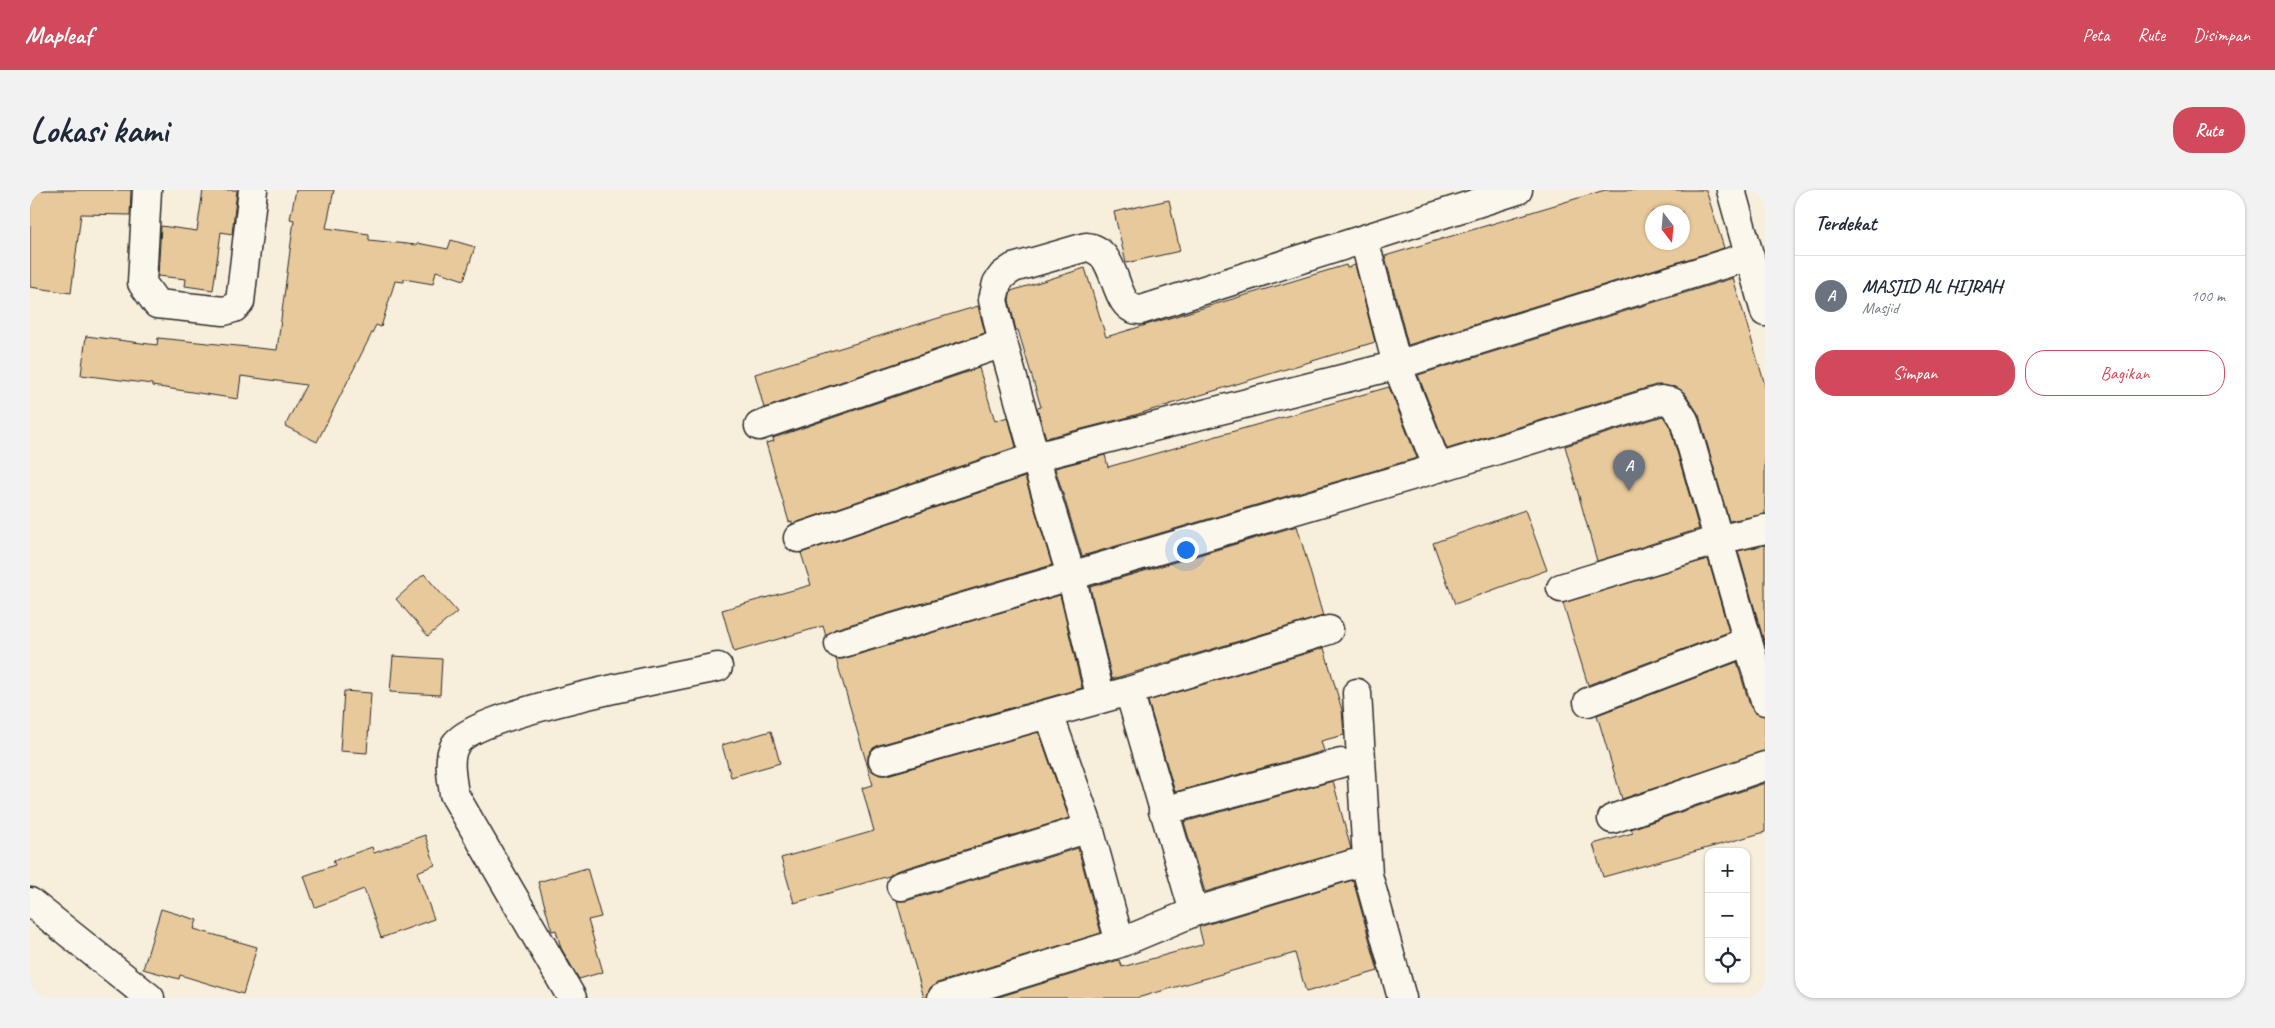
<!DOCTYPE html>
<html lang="id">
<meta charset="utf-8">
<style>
body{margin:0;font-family:Caveat,sans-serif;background:#f2f2f3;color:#1f2937}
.controls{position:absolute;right:15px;bottom:15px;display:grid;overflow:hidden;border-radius:10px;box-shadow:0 1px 4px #0004}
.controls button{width:45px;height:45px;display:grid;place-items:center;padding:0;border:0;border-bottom:1px solid #e0e1e3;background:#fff;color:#1f2937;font:25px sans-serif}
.compass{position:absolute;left:1615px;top:15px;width:45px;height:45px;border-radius:50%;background:#fff;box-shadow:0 1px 4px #0004;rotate:164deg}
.you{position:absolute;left:1155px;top:359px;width:18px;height:18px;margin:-12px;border:4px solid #fff;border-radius:50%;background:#1a73e8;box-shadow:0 0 0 8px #1a73e833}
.badge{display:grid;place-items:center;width:32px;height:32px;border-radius:50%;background:#d1495b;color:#fff;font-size:16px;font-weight:700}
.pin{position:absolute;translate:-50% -41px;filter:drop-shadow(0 1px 2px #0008)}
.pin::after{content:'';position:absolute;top:26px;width:18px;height:15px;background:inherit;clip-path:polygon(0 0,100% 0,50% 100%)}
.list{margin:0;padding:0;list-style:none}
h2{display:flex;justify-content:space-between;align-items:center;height:65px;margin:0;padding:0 20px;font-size:21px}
h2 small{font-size:16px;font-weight:400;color:#747a83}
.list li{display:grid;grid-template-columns:32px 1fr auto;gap:15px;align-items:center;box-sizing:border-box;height:80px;padding:0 20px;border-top:1px solid #e0e1e3}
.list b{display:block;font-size:19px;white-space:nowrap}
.list p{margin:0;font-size:16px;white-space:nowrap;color:#747a83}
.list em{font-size:16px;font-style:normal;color:#747a83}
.actions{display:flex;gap:10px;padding:15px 20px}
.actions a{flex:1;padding:11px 0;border:1px solid #d1495b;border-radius:20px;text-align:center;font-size:18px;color:#d1495b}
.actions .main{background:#d1495b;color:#fff}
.icon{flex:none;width:28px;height:28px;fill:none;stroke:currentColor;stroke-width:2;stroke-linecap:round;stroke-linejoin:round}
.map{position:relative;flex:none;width:1735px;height:808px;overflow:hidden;border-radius:20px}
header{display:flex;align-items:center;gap:30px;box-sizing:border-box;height:70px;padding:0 25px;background:#d1495b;color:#fff}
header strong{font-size:24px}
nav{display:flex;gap:28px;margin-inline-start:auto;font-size:18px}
.intro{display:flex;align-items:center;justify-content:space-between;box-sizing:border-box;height:120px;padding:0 30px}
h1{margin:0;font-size:35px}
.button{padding:12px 22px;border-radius:20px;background:#d1495b;color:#fff;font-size:18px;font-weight:700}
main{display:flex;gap:30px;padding:0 30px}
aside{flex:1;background:#fff;border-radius:20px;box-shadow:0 1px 4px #0004}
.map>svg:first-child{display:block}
.building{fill:#e8c99b;stroke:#2b2b2b;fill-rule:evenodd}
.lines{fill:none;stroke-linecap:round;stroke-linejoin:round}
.minor-casing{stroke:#2b2b2b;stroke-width:31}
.minor{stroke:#fbf7ec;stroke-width:28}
</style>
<header>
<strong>Mapleaf</strong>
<nav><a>Peta</a><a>Rute</a><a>Disimpan</a></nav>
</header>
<div class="intro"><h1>Lokasi kami</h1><a class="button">Rute</a></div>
<main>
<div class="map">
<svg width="1735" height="808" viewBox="0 0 1735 808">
<rect width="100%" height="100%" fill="#f7eedc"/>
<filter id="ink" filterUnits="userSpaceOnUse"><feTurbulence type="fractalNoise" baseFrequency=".02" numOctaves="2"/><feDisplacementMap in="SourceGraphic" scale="10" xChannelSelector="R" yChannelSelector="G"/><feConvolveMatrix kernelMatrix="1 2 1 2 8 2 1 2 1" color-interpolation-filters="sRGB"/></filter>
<g filter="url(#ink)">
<path class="building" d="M 2,0 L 101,0 L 100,25 L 51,24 L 41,103 L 0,97 L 0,19 Z
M 173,0 L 207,0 L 202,44 L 191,42 L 183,100 L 155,96 L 156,89 L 128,86 L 131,36 L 167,41 Z
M 266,0 L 304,0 L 296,38 L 339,44 L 339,50 L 386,55 L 387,53 L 418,59 L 421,50 L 445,57 L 434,90 L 406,81 L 403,94 L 374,89 L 374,92 L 365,91 L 351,137 L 346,135 L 287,252 L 255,236 L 276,195 L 211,186 L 208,209 L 122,196 L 122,194 L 51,185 L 56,146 L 127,155 L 128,148 L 247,160 L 264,30 L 260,29 Z
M 1575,0 L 1676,0 L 1694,58 L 1378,155 L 1355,66 ZM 1622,22 L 1652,22 L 1652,52 L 1622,52 Z
M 1139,10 L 1150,61 L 1096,73 L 1084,22 Z
M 1316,75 L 1317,78 L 1325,75 L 1345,152 L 1095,228 L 1016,248 L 1007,218 L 1011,217 L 988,140 L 986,140 L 979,110 L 981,101 L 1055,78 L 1076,147 Z
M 1703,88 L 1735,195 L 1735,324 L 1699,331 L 1669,225 L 1655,203 L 1645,197 L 1626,195 L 1417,259 L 1388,185 Z
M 948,116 L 955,143 L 734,218 L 725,184 Z
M 949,178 L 965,231 L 978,227 L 986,257 L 762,334 L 762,331 L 759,332 L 736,253 L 744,251 L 743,248 Z
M 1359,197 L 1387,268 L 1052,366 L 1025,278 L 1075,265 L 1078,277 Z
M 1633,226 L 1640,237 L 1669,339 L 1567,371 L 1535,256 Z
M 995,287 L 1022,375 L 805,439 L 796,446 L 793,436 L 704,462 L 692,420 L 781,395 L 771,363 Z
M 1495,320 L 1517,380 L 1425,414 L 1403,353 Z
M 1267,336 L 1293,426 L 1082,489 L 1060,397 Z
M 1735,355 L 1735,455 L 1708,361 Z
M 1678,369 L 1699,442 L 1558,495 L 1533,413 Z
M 394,384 L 427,422 L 398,446 L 366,409 Z
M 1030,405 L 1052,498 L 849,555 L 842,559 L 838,566 L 838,574 L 842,581 L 850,585 L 857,585 L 1009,542 L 1039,628 L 866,681 L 859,686 L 764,713 L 751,668 L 844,641 L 832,598 L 843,595 L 806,469 L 813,469 Z
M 1294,458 L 1312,520 L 1314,545 L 1291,551 L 1294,561 L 1145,602 L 1118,511 Z
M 363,466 L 412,469 L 410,505 L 360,502 Z
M 1707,472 L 1720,516 L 1725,523 L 1735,526 L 1735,561 L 1592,609 L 1567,525 Z
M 314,501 L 341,503 L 337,563 L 310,561 Z
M 741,541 L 750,573 L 701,587 L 692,555 Z
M 1303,591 L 1321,659 L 1175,702 L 1154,632 Z
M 1735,593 L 1735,642 L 1573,687 L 1563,654 L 1603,643 L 1601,639 Z
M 395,645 L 405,675 L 387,682 L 404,729 L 351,748 L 334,699 L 285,717 L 274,686 L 305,675 L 303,671 L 342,657 L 344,663 Z
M 1048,658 L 1071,743 L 907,793 L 900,798 L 897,808 L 894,808 L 867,711 L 876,711 Z
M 557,678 L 571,727 L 558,730 L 573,782 L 549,789 L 531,758 L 526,740 L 522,741 L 508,692 Z
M 1323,690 L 1348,781 L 1276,802 L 1265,763 L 1107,808 L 965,808 L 1089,770 L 1092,777 L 1171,755 L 1173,753 L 1169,737 Z
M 131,719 L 167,730 L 164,739 L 227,757 L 213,804 L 150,785 L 149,789 L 113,779 Z"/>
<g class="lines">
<g class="minor-casing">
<path id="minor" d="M 117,0 L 112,93 L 127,114 L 194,121 L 204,118 L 210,112 L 223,0
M 1701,0 L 1735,122
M 1334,49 L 1367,175 L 1408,278
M 729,236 L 973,153
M 768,348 L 1005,267 L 1367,175 L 1720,66
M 1531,398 L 1688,350 L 1735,339
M 809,454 L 1408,278 L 1631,210 L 1642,212 L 1654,230 L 1735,511
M 1099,501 L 1164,722
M 1327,503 L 1338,685 L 1372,808
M 1071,509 L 1041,385 L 1005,267 L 973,153 L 963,110 L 967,93 L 973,85 L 983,78 L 1056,57 C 1091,60 1080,121 1111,120 L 1488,0
M 1558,512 L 1716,452
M 1019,524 L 1059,638 L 1090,753
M 853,570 L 1099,501 L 1299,440
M 1133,621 L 1311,573
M 1582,629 L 1735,576
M 871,696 L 1059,638
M 0,712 L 120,808
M 542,808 L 424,604 C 422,588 417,569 425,555 C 444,523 645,486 688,477
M 912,808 L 1090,753 L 1164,722 L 1323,674"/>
</g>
<use href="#minor" class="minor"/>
</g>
</g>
</svg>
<div class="controls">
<button>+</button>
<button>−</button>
<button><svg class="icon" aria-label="locate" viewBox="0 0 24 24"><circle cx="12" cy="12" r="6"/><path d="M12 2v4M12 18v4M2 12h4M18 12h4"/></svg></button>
</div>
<svg class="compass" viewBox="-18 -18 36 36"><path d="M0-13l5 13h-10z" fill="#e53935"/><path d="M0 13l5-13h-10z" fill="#747a83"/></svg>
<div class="you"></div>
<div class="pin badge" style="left:1599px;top:301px;background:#6b7280">A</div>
</div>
<aside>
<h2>Terdekat<small></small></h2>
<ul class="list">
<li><span class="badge" style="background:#6b7280">A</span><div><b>MASJID AL HIJRAH</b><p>Masjid</p></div><em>100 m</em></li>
</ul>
<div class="actions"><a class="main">Simpan</a><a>Bagikan</a></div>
</aside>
</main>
